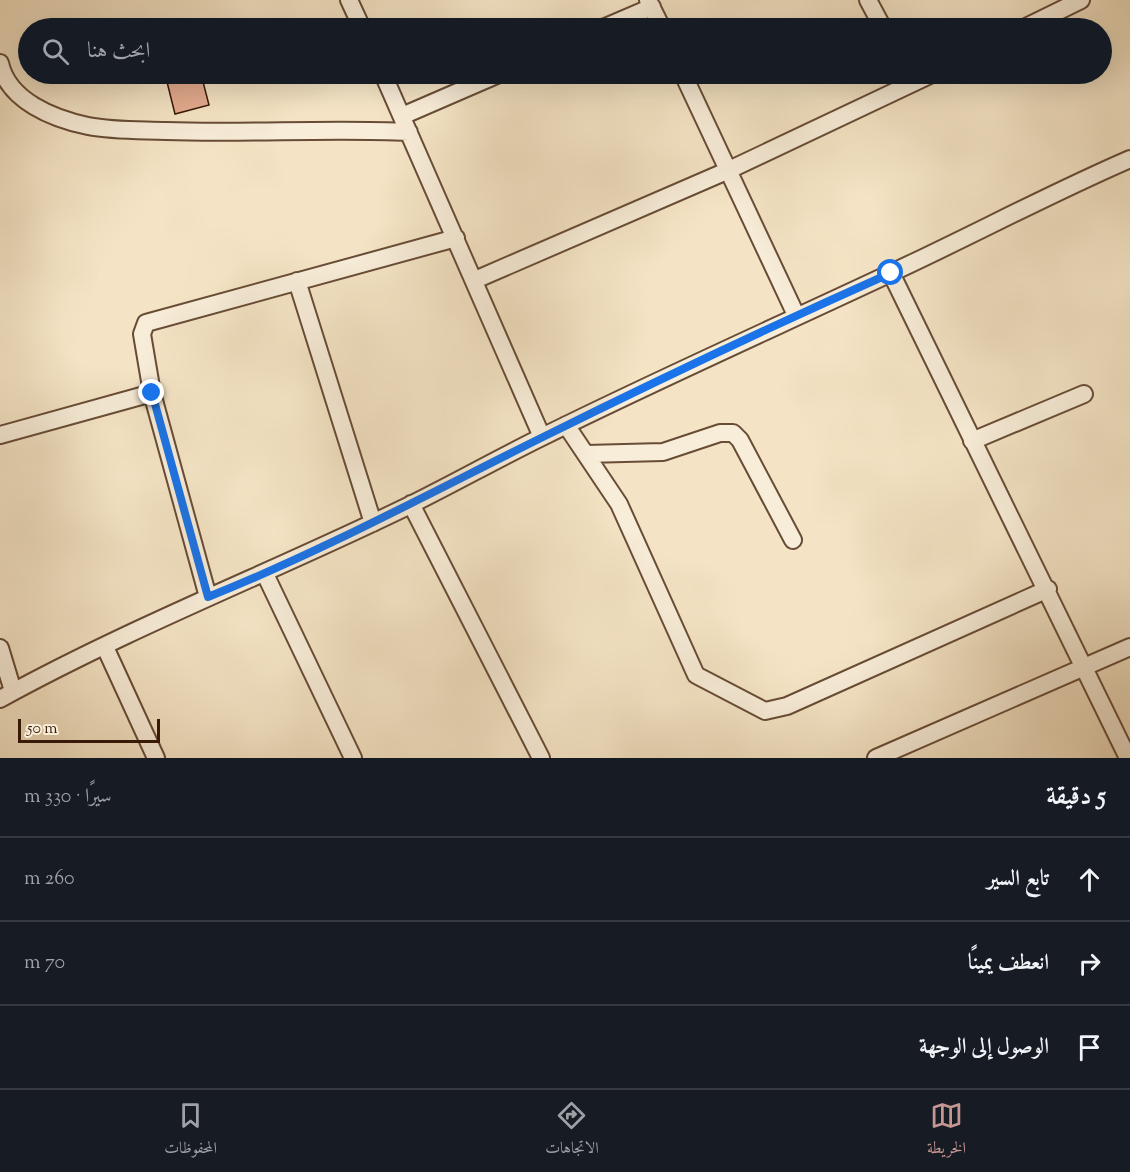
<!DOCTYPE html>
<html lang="ar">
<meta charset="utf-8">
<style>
body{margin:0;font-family:"Sorts Mill Goudy",Amiri,serif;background:#20242c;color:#f1f3f6;direction:rtl}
.scale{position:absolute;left:18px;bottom:15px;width:142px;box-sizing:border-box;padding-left:6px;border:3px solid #391a06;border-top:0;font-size:16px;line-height:21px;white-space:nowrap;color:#391a06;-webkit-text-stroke:4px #f8edd9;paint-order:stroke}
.stop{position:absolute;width:18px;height:18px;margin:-14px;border:4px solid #1a73e8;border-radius:50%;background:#fff}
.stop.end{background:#1a73e8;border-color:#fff;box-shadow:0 2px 6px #0008}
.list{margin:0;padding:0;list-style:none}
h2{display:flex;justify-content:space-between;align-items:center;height:78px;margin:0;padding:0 24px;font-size:26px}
h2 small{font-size:20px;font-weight:400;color:#9ea1a6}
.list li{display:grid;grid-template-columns:39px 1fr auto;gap:18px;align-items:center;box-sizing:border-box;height:84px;padding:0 24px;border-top:2px solid #363941}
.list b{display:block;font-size:22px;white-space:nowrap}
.list em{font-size:20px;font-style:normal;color:#9ea1a6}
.icon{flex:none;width:33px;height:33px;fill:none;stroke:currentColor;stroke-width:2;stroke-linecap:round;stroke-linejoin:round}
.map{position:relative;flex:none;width:1130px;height:758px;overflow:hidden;direction:ltr}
.search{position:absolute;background:#171b24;box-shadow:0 6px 24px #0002;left:18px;right:18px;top:18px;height:66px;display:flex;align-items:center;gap:15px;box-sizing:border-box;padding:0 21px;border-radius:33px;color:#9ea1a6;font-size:22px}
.sheet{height:330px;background:#171b24}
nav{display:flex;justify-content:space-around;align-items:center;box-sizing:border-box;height:84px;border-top:2px solid #363941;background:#171b24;font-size:16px;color:#9ea1a6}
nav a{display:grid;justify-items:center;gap:3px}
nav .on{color:#c59692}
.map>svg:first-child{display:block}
.building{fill:#e4ac91;stroke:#391a06;stroke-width:1.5}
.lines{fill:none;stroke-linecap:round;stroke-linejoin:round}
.street-casing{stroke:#684c36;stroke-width:20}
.street{stroke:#f8edd9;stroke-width:16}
.route{stroke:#1a73e8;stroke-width:8}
</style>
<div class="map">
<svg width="1130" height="758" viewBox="0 0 1130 758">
<rect width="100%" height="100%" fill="#f4e4c5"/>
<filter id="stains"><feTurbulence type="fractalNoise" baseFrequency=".00333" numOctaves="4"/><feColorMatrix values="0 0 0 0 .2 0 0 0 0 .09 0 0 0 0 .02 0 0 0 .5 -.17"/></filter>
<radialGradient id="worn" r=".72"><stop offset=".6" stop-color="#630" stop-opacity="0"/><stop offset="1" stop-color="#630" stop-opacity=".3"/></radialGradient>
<path class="building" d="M 188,23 L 189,28 L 168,28 Z
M 165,74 L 201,74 L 209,105 L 175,114 Z"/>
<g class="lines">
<g class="street-casing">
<path id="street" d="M 349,0 L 362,28
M 648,0 L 662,28
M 868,0 L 883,28
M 603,28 L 652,7
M 1024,28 L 1081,0
M 0,63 C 8,101 54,119 88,126 C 114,131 140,130 166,131 C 247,134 328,128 409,132
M 383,74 L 542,437
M 683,74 L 796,315
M 402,116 L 499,74
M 891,273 L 1128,758
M 475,280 L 729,170 L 932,74
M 297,281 L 373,523
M 566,425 L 619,504 L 696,675 L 765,711 L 787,706 L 1048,589
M 0,435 L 152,393
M 972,441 L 1084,394
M 586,454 L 663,452 L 720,433 L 733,433 L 740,440 L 793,540
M 411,504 L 541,758
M 265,574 L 353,758
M 208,597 L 152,393 L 142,334 L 146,323 L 456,238
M 105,647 L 156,758
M 0,648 L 13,691
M 0,699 C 131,627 270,573 404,508 C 451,485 497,459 544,436 C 659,379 776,327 891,273 C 971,236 1049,194 1130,159
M 876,758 L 1130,647"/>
</g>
<use href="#street" class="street"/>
</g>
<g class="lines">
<path class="route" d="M 152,393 L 208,597 C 323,551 432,492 543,437 C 658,380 774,325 891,273"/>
</g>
<rect width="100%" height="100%" filter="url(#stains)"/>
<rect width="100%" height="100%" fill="url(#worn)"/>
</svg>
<div class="scale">50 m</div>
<div class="stop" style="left:891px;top:273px"></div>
<div class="stop end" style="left:152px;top:393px"></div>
<div class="search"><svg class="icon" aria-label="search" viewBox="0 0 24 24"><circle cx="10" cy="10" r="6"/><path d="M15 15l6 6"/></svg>ابحث هنا</div>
</div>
<section class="sheet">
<h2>5 دقيقة<small>سيرًا · 330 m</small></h2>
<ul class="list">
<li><svg class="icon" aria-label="ahead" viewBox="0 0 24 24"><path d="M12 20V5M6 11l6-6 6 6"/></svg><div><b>تابع السير</b></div><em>260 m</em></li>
<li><svg class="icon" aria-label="right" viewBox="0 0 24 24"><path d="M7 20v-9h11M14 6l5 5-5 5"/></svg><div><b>انعطف يمينًا</b></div><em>70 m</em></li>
<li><svg class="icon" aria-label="arrive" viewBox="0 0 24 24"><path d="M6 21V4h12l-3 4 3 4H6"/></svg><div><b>الوصول إلى الوجهة</b></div></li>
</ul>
</section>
<nav>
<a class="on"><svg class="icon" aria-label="map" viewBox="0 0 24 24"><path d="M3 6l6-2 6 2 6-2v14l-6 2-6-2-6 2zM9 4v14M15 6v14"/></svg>الخريطة</a>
<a><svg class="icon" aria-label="directions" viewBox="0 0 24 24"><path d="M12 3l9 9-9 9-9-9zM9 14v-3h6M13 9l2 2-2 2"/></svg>الاتجاهات</a>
<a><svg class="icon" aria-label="saved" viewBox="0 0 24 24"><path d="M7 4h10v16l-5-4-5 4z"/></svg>المحفوظات</a>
</nav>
